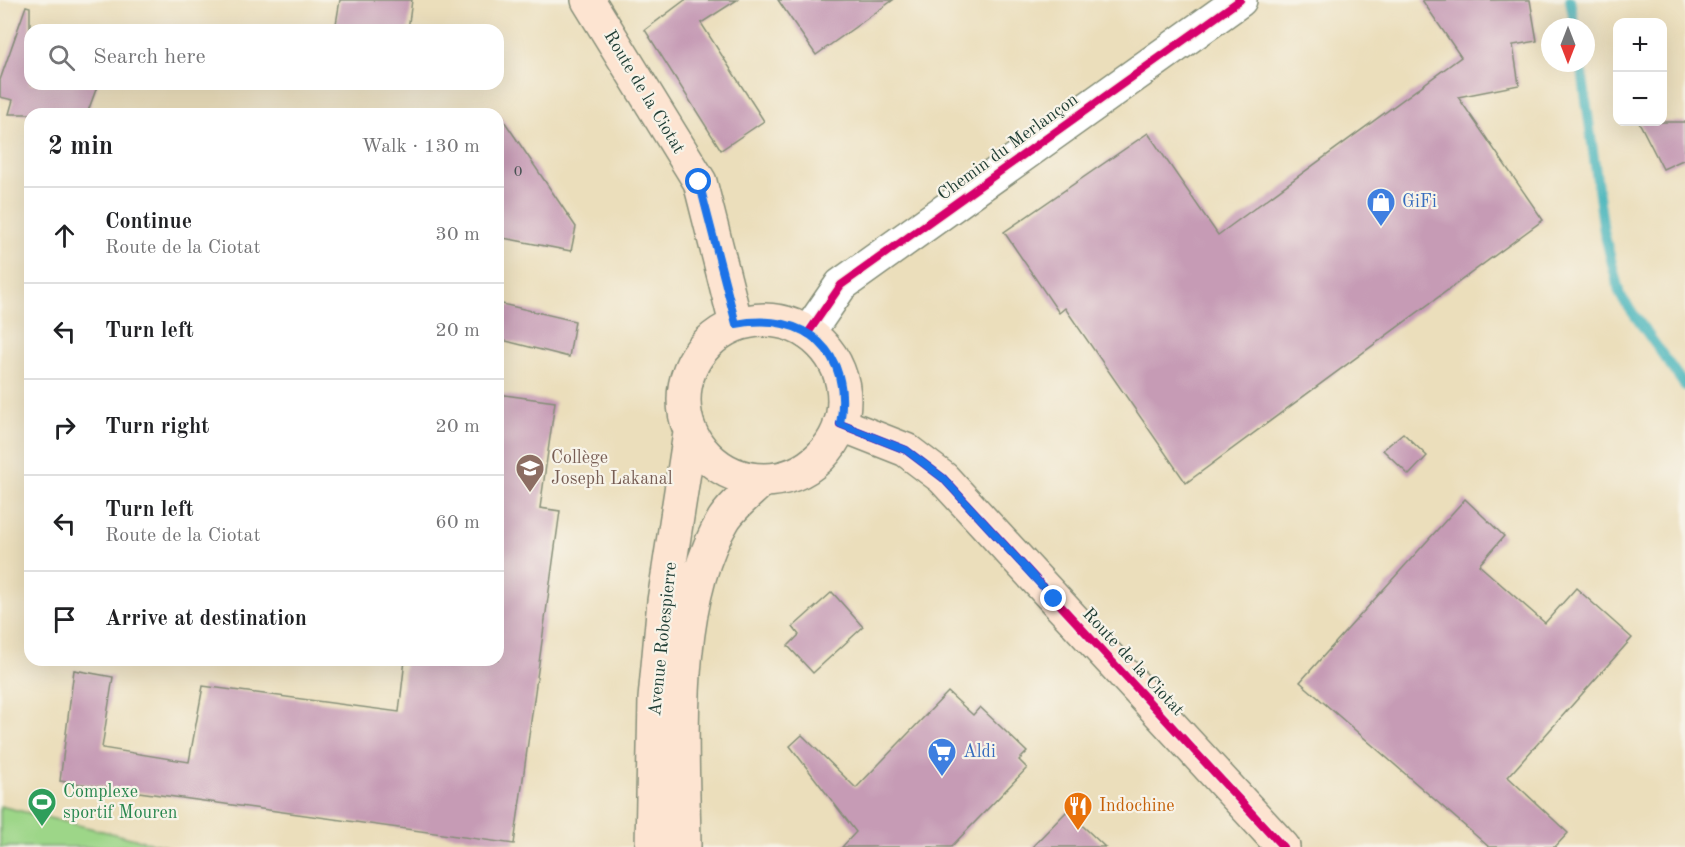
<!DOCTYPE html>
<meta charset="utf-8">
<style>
body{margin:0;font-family:"Old Standard TT",serif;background:#f6f6f6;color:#202124}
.controls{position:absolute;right:18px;top:18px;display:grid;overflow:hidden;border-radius:12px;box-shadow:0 6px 24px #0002}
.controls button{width:54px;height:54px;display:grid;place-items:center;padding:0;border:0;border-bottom:2px solid #e0e0e0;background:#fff;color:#202124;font:30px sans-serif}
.compass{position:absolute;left:1541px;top:18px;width:54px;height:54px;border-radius:50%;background:#fff;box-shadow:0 6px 24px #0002;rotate:180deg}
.stop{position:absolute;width:18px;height:18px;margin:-14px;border:4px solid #1a73e8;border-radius:50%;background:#fff}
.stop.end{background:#1a73e8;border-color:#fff;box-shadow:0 2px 6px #0008}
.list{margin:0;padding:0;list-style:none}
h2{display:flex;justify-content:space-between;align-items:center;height:78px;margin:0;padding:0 24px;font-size:26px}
h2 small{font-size:20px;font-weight:400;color:#757577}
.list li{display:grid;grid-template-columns:39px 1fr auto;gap:18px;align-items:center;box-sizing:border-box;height:96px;padding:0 24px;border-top:2px solid #e0e0e0}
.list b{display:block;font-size:22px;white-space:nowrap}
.list p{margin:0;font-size:20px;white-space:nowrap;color:#757577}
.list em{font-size:20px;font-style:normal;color:#757577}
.icon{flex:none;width:33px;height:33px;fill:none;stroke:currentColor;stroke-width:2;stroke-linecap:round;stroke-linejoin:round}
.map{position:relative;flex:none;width:1685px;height:847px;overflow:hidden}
.search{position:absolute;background:#fff;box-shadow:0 6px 24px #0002;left:24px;top:24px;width:480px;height:66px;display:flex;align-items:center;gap:15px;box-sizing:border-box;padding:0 21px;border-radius:18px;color:#757577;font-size:22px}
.panel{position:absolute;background:#fff;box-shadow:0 6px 24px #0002;left:24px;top:108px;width:480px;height:558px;border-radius:18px}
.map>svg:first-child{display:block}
.green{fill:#9dd688;stroke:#5e8a5e;stroke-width:1.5}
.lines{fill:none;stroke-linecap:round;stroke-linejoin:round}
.stream{stroke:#43b3ba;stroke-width:10}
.building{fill:#c69bb5}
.street-casing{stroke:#858e78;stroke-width:36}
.secondary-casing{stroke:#858e78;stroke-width:36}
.street{stroke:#fff;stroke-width:33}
.secondary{stroke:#fde4d1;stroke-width:33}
.cycleway-casing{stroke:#f7f3e8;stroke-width:11}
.cycleway{stroke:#d6006c;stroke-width:8}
.route{stroke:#1a73e8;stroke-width:8}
.labels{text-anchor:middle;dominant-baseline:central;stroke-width:4.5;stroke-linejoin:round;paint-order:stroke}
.number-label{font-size:15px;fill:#495454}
.street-label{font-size:18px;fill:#1f3d34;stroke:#f7f3e8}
.shop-label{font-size:18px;fill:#366cbe;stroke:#f7f3e8;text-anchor:start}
.education-label{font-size:18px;fill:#785e54;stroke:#f7f3e8;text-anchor:start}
.leisure-label{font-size:18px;fill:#27864d;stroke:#f7f3e8;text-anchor:start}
.food-label{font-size:18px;fill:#c56008;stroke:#f7f3e8;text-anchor:start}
</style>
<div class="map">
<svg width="1685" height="847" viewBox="0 0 1685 847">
<rect width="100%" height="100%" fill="#f7f3e8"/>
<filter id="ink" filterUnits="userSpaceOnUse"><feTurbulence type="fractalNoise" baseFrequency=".0167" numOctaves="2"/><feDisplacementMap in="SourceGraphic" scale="12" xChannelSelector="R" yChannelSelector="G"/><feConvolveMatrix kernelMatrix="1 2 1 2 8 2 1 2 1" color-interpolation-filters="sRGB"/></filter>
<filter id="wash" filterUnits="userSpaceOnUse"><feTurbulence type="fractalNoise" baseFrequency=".008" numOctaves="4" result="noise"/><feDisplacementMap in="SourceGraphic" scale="24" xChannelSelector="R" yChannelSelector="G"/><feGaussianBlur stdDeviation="1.35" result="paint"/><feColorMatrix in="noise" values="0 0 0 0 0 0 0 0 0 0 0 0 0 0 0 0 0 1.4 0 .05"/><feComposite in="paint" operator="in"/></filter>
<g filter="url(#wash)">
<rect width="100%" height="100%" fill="#ebdebb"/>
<path class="green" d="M 0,806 L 168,847 L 0,847 Z"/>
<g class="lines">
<path class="stream" d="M 1570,0 L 1575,27
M 1581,63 L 1604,232 L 1620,295 L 1685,386"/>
</g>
<g id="blocks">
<path class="building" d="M 340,0 L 412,0 L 408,30 L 335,30 Z
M 685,0 L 737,0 L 701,23 L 764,121 L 721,150 L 645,30 Z
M 778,0 L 893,0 L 816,55 Z
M 1422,0 L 1530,0 L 1537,41 L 1513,45 L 1519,85 L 1458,97 L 1543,220 L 1186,483 L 1065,308 L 1059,313 L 1004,232 L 1148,133 L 1218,235 L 1461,57 Z
M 26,6 L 30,7 L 30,84 L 98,84 L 87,114 L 9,114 L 13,100 L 0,97 L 0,80 Z
M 498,112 L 576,227 L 571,251 L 498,237 Z
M 1639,122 L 1685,122 L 1685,159 L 1663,169 Z
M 498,303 L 575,321 L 569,357 L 498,339 Z
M 498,394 L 555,402 L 540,508 L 560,511 L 514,844 L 60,781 L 74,670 L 113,677 L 102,748 L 189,762 L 203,686 L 399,712 L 405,660 L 498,660 Z
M 1403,433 L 1427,456 L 1409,475 L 1383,450 Z
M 1465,499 L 1504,536 L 1479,565 L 1545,623 L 1576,588 L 1632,638 L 1508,777 L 1568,833 L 1555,847 L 1489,847 L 1300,682 Z
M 832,592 L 863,627 L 813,673 L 788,646 L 799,635 L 793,627 Z
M 948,692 L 973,715 L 980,707 L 1027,752 L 1019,760 L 1027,768 L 951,847 L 842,847 L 856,832 L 790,746 L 802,735 L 856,788 Z
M 1067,811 L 1105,847 L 1032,847 Z"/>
</g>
</g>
<g filter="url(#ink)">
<use href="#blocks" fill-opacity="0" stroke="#858e78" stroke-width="1.5"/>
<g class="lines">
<g class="street-casing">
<path id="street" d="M 808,333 L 841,285 L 1240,0"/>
</g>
<g class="secondary-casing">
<path id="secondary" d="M 588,0 L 700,182 L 736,324
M684 400a80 80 0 1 1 160 0a80 80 0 1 1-160 0Z
M 840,424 L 906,450 L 943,478 L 1283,847
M 652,847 L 655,699 L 664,601 L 690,433
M 684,847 C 683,748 671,605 724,519 C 733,505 750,492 762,480"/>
</g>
<use href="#street" class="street"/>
<use href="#secondary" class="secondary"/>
<g class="cycleway-casing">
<path id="cycleway" d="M 808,333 L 841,285 L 1240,0
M 840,424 L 906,450 L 943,478 L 1283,847"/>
</g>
<use href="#cycleway" class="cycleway"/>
</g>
</g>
<g class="lines" filter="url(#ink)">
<path class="route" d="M 699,182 L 736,324 C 806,311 853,352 840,424 L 906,450 L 943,478 L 1054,599"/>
</g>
<defs>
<g id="shop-pin" transform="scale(1.5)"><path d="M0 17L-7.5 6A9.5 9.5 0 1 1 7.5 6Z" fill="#3f7fe0" stroke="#f7f3e8"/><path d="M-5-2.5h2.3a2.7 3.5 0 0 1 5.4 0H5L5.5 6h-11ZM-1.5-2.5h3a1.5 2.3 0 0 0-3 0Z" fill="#fff"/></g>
<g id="school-pin" transform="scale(1.5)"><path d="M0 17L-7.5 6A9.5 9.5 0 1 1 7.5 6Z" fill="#8d6e63" stroke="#f7f3e8"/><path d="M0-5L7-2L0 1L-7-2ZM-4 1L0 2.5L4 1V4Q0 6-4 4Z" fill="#fff"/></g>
<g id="supermarket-pin" transform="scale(1.5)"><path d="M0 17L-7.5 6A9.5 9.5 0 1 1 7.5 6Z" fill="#3f7fe0" stroke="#f7f3e8"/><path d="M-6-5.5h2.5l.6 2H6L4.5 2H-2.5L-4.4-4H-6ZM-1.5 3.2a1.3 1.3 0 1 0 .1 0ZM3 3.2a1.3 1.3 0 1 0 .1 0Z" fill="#fff"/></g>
<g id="stadium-pin" transform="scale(1.5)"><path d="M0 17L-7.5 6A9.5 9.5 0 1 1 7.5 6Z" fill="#2e9e5b" stroke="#f7f3e8"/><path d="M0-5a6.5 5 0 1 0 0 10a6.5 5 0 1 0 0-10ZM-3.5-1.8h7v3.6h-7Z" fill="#fff"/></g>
<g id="restaurant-pin" transform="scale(1.5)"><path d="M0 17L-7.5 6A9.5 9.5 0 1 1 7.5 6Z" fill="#e8710a" stroke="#f7f3e8"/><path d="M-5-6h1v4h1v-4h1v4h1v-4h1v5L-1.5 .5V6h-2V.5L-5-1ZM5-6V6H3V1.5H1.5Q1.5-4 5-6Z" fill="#fff"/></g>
</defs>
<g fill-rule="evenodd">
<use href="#shop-pin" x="1381" y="202"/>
<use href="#school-pin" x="530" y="468"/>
<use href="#supermarket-pin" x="942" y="752"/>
<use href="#stadium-pin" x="42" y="802"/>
<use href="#restaurant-pin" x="1078" y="806"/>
</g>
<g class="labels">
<g class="number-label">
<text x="518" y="172">0</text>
</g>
<g class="street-label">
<text transform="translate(644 92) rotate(59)">Route de la Ciotat</text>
<text transform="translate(1008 147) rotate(-36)">Chemin du Merlançon</text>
<text transform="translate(663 639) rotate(-84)">Avenue Robespierre</text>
<text transform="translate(1133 662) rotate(47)">Route de la Ciotat</text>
</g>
<g class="shop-label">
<text x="1402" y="202">GiFi</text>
<text x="963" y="752">Aldi</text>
</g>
<g class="education-label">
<text x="551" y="458">Collège<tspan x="551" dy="21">Joseph Lakanal</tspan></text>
</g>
<g class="leisure-label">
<text x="63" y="792">Complexe<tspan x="63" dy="21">sportif Mouren</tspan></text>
</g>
<g class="food-label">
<text x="1099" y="806">Indochine</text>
</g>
</g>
</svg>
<div class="controls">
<button>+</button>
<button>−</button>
</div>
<svg class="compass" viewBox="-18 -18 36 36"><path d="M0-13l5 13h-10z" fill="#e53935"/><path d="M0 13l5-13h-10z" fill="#757577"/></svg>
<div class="stop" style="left:699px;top:182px"></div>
<div class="stop end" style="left:1054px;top:599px"></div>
<div class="search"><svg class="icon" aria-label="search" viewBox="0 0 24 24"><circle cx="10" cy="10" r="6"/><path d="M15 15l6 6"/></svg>Search here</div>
<section class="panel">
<h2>2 min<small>Walk · 130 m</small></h2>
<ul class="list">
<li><svg class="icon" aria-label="ahead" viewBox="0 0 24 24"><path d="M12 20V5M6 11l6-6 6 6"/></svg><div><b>Continue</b><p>Route de la Ciotat</p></div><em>30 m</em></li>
<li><svg class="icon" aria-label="left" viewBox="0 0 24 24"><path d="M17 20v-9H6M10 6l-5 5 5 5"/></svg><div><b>Turn left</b></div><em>20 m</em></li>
<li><svg class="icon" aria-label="right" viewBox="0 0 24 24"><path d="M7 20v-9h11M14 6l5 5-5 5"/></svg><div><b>Turn right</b></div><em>20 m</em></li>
<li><svg class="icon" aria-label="left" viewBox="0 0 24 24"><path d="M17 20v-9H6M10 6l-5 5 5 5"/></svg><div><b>Turn left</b><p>Route de la Ciotat</p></div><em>60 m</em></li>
<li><svg class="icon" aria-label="arrive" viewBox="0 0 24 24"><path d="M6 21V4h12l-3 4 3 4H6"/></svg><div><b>Arrive at destination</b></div></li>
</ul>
</section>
</div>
